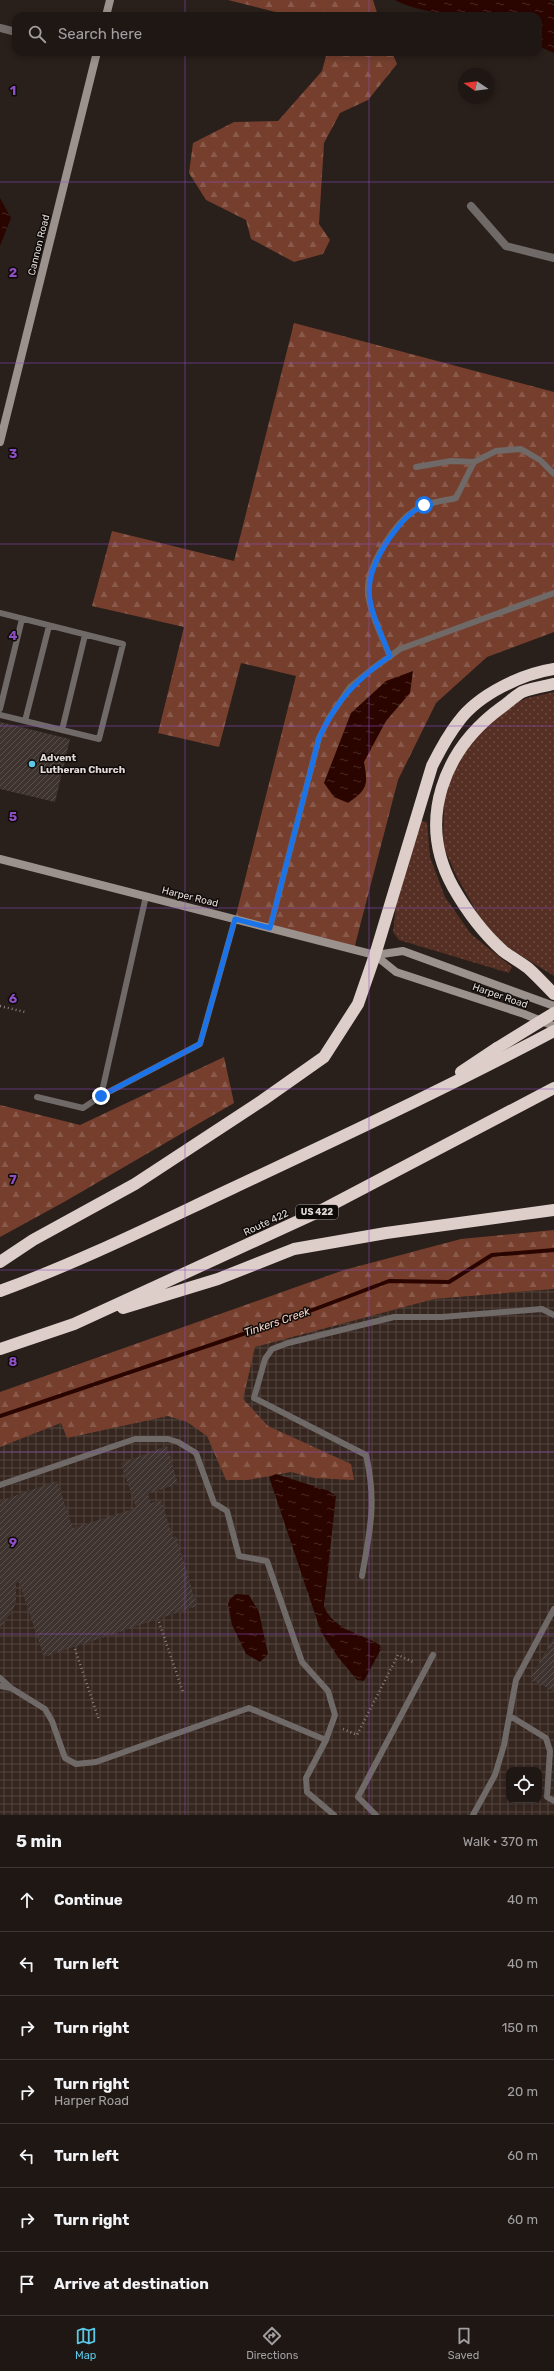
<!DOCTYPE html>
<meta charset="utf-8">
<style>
body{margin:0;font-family:Rubik,sans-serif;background:#2c2422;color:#f1f3f6}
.controls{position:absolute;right:12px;bottom:12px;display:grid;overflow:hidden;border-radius:8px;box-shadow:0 2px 6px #0003}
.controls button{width:36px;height:36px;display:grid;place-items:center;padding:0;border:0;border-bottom:1px solid #3c3634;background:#1f1714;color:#f1f3f6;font:20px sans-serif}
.compass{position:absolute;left:458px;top:68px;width:36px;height:36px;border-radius:50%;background:#1f1714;box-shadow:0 2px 6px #0003;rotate:283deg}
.stop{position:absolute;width:12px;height:12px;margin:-9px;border:3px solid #1a73e8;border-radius:50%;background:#fff}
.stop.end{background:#1a73e8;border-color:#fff;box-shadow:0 1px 4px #0008}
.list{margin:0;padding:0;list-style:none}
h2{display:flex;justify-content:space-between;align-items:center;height:52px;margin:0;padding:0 16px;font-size:17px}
h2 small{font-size:13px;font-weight:400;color:#a19fa0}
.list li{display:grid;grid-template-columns:26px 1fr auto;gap:12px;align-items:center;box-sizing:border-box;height:64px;padding:0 16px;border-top:1px solid #3c3634}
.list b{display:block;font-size:15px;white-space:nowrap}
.list p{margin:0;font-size:13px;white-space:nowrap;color:#a19fa0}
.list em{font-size:13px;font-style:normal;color:#a19fa0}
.icon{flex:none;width:22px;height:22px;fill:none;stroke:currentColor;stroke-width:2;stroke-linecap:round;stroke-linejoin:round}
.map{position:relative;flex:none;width:554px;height:1815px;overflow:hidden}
.search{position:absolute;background:#1f1714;box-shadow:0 2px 6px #0003;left:12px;right:12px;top:12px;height:44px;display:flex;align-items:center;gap:10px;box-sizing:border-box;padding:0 14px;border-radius:12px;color:#a19fa0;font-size:15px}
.sheet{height:500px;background:#1f1714}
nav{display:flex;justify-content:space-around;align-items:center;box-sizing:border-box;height:56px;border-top:1px solid #3c3634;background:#1f1714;font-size:11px;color:#a19fa0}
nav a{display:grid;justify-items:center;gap:2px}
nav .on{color:#5ac8e6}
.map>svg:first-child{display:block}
.industrial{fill:url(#industrial-grid);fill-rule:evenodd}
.grass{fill:url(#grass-dots)}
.forest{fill:url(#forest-firs)}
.water{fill:url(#water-ripples)}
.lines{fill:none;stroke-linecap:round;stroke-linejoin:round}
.stream{stroke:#2a0500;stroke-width:4}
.building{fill:url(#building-hatch)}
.path{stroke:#8a817e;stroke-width:2.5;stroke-dasharray:1 3;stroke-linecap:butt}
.lane{stroke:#6f6967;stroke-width:6}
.street{stroke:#6f6967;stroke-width:8}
.secondary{stroke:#9b928e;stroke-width:8}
.highway{stroke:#ddcec9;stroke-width:12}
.highway-bridge{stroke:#ddcec9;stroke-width:12}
.route{stroke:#1a73e8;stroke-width:5}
.grid{fill:none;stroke:#8f4fc4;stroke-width:1;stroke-opacity:0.55}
.poi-dot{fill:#5ac8e6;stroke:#0e0a08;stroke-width:1.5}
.labels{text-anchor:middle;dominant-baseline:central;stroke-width:3;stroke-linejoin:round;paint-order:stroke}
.shield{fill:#0e0a08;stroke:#a29b99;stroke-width:1}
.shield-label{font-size:9px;font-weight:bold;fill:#e1d9d7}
.street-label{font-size:10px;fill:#e1d9d7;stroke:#0e0a08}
.poi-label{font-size:10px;font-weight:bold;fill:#e1d9d7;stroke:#0e0a08;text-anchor:start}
.water-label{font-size:11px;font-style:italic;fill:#f7d2c6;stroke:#0e0a08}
.grid-label{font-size:13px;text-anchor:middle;font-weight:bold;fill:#8f4fc4;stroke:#0e0a08;stroke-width:3;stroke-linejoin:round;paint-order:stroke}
</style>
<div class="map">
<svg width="554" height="1815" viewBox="0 0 554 1815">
<defs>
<pattern id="industrial-grid" width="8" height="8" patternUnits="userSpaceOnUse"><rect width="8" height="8" fill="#362620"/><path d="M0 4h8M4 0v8" fill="none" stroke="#534540"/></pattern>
<pattern id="grass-dots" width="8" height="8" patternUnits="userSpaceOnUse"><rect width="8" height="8" fill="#552f23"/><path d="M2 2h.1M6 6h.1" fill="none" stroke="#6d4d42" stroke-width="1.8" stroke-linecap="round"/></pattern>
<pattern id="forest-firs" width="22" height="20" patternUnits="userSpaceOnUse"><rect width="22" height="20" fill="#763f2d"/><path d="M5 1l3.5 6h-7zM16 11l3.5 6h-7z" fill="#895a4b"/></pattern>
<pattern id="water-ripples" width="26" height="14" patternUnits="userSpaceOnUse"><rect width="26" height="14" fill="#2a0500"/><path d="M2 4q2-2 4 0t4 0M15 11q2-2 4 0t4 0" fill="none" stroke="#492924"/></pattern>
<pattern id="building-hatch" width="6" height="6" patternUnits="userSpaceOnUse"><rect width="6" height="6" fill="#3f332f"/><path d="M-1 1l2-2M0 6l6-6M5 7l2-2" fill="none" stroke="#5a504c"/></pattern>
</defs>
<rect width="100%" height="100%" fill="#291f1b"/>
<path class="industrial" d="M 554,1289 L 554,1815 L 0,1815 L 0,1447 L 262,1344 L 434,1299 ZM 509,1770 L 539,1770 L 539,1800 L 509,1800 Z"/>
<path class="grass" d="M 554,692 L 554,976 L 507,947 L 481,920 L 457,877 L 443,846 L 444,800 L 454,769 L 475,735 L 504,709 L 527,698 Z
M 420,821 L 427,822 L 430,857 L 445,897 L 471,934 L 512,967 L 509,973 L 399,940 L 393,932 L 396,906 Z"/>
<path class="forest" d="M 228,0 L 373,0 L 378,16 L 291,16 Z
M 327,52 L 392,52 L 397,64 L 368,100 L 340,113 L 324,143 L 319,224 L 330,240 L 323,254 L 294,262 L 251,239 L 246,220 L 206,200 L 189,173 L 193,143 L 234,122 L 278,121 L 322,71 Z
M 294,323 L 554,392 L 554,632 L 487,657 L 436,703 L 398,780 L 354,949 L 235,919 L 296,676 L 241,663 L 219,747 L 158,733 L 184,627 L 92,606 L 112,531 L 234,561 Z
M 224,1057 L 234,1103 L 64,1202 L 0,1237 L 0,1105 L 80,1125 Z
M 554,1230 L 554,1289 L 434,1299 L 255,1347 L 243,1399 L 268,1426 L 351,1464 L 354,1480 L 314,1478 L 291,1472 L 248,1480 L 226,1480 L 207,1436 L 187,1422 L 168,1416 L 67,1438 L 61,1423 L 0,1447 L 0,1392 L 344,1270 L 461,1239 Z"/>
<path class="water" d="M 395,0 L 550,0 L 554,2 L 554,53 L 538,46 L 538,16 C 500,16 428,19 395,0 Z
M 0,198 L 11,218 L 0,246 Z
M 413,671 L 410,693 L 386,721 L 364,762 C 368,785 368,789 348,803 L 334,797 L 324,783 L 351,713 L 386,681 Z
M 276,1474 L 329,1491 L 336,1496 L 324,1606 C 332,1629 360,1633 380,1645 L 381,1649 L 364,1681 L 357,1680 L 338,1657 L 321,1632 L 269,1477 Z
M 236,1594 L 249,1595 L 259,1612 L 268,1654 L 260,1662 L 246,1654 L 232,1625 L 228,1604 L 230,1599 Z"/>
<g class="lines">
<path class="stream" d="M 0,1416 L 302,1314 L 389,1281 L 449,1282 L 492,1255 L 554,1250"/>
</g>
<path class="building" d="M 0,722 L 70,739 L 55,802 L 0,789 Z
M 167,1446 L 178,1484 L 147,1494 L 151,1503 L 161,1500 L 173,1537 L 176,1536 L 197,1606 L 44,1657 L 19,1582 L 16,1583 L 16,1602 L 12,1612 L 0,1627 L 0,1501 L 57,1481 L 73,1528 L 136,1508 L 121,1463 Z
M 554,1637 L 554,1691 L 530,1679 Z"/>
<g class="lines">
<path class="path" d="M 0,1006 L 25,1012
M 159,1622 L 183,1692
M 75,1649 L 99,1720
M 343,1729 L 357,1735 L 398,1655 L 413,1662"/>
<path class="lane" d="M 416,467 L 451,461 L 474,462
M 0,613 L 123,644 L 99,739 L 0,715
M 390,657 C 383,638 366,606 368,586 C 370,563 395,522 415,510 C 427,502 443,501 456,498 L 474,462 L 496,451 L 521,449 L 540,460 L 554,474
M 0,709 L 22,619
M 25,721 L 49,626
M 62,730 L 85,635
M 146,896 L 101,1096 L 200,1044 L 235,919
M 270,928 L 319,738 L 329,718 L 350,687 L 372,669 L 400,649 L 554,593
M 37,1097 L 83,1108 L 101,1096
M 0,1485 L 135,1439 L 168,1439 L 178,1442 L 196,1453 L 214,1503 L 227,1511 L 239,1556 L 267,1561 L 302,1662 L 328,1691 L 335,1715 L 326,1740
M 362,1576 C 370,1530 377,1502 366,1455 L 254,1398 L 265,1359 L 272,1349 L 288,1343 L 394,1317 L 442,1317 L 542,1309 L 554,1315
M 0,1678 L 11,1688 L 0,1686
M 11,1688 L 45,1709 L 52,1721 L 65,1758 L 76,1764 L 96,1762 L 249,1708 L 326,1740 L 306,1778 L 307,1792 L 334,1815
M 510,1716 L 546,1738 L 550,1751 L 547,1797 L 554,1801
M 376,1815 L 358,1797 L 433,1655
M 473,1815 L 495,1775 L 504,1745 L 516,1680 L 554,1609"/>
<path class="street" d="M 0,28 L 16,32
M 471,206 L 506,246 L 554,258"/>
<path class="secondary" d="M 106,16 L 110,0
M 0,442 L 97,52
M 0,859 L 375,955 L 403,951 L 554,1006
M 375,955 L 396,972 L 524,1014 L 554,1026"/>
<path class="highway" d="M 554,684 C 544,686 531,688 522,692 C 515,696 509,702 502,707 C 444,749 416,820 453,887 C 466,910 483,933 503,951 C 511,957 520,962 528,968 C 537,976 545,985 554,994
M 461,1072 L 497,1048
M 0,1262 L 33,1240 L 135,1184 L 263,1100 L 324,1057 L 358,1004 L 375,955 L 432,766 C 440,750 448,735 459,721 C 479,694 522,674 554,669
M 0,1291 C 80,1262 156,1224 233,1188 C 341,1137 449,1087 554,1031
M 123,1308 L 218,1279 L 294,1249 L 386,1233 L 554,1210
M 0,1349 L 74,1324 L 318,1212 L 554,1088"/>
<path class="highway-bridge" d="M 497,1048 L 554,1013"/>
</g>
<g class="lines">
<path class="route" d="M 101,1096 L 200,1044 L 235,919 L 270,928 L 319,738 C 336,701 356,680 390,656 C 370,606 356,588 389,539 C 399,525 408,513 424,505"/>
</g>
<path class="grid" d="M 185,0 L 185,16M 369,0 L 369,16M 185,52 L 185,1815M 369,52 L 369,1815M 0,182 L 554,182M 0,363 L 554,363M 0,544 L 554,544M 0,726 L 554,726M 0,908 L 554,908M 0,1089 L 554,1089M 0,1270 L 554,1270M 0,1452 L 554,1452M 0,1634 L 554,1634"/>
<circle class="poi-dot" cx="32" cy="764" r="4"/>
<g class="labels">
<rect class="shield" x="296" y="1205" width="42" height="14" rx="3"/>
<g class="shield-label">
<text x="317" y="1212">US 422</text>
</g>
<g class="street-label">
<text transform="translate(39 245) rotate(-76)">Cannon Road</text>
<text transform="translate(190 897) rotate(14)">Harper Road</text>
<text transform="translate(500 996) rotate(19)">Harper Road</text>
<text transform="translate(266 1223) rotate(-25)">Route 422</text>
</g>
<g class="poi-label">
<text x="40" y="758">Advent<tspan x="40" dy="12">Lutheran Church</tspan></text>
</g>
<g class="water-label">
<text transform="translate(277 1322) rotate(-19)">Tinkers Creek</text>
</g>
</g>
<g class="grid-label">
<text x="13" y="95">1</text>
<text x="13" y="277">2</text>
<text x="13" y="458">3</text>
<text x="13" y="640">4</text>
<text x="13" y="821">5</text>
<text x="13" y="1003">6</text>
<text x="13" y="1184">7</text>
<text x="13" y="1366">8</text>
<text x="13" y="1547">9</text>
</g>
</svg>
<div class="controls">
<button><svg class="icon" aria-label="locate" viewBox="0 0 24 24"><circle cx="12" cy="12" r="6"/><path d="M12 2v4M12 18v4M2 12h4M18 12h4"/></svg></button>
</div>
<svg class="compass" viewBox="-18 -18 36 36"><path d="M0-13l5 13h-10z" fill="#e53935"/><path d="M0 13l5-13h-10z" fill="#a19fa0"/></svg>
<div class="stop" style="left:424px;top:505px"></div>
<div class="stop end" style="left:101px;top:1096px"></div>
<div class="search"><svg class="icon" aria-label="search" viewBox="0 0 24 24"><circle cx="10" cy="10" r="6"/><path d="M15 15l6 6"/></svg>Search here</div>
</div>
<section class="sheet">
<h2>5 min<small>Walk · 370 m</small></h2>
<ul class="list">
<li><svg class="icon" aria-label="ahead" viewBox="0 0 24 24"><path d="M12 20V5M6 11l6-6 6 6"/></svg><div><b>Continue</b></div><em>40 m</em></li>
<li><svg class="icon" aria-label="left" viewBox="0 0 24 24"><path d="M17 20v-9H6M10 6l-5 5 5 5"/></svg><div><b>Turn left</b></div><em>40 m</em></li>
<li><svg class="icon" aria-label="right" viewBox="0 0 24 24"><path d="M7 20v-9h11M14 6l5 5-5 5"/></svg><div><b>Turn right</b></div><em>150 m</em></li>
<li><svg class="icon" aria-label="right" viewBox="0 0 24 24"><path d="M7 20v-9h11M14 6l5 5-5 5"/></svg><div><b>Turn right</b><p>Harper Road</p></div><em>20 m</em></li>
<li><svg class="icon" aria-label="left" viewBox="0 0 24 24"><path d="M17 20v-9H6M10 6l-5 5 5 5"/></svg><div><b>Turn left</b></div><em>60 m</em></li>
<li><svg class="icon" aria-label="right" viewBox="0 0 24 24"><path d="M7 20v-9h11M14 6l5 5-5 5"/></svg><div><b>Turn right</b></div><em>60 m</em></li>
<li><svg class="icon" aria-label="arrive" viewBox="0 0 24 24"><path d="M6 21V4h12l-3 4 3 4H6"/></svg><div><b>Arrive at destination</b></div></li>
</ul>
</section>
<nav>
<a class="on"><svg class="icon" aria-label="map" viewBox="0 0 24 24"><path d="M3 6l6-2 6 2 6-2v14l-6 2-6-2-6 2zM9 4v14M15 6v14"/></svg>Map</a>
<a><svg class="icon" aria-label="directions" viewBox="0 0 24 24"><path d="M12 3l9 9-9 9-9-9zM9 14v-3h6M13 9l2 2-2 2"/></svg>Directions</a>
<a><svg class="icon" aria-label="saved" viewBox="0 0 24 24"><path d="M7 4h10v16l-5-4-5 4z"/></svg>Saved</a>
</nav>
